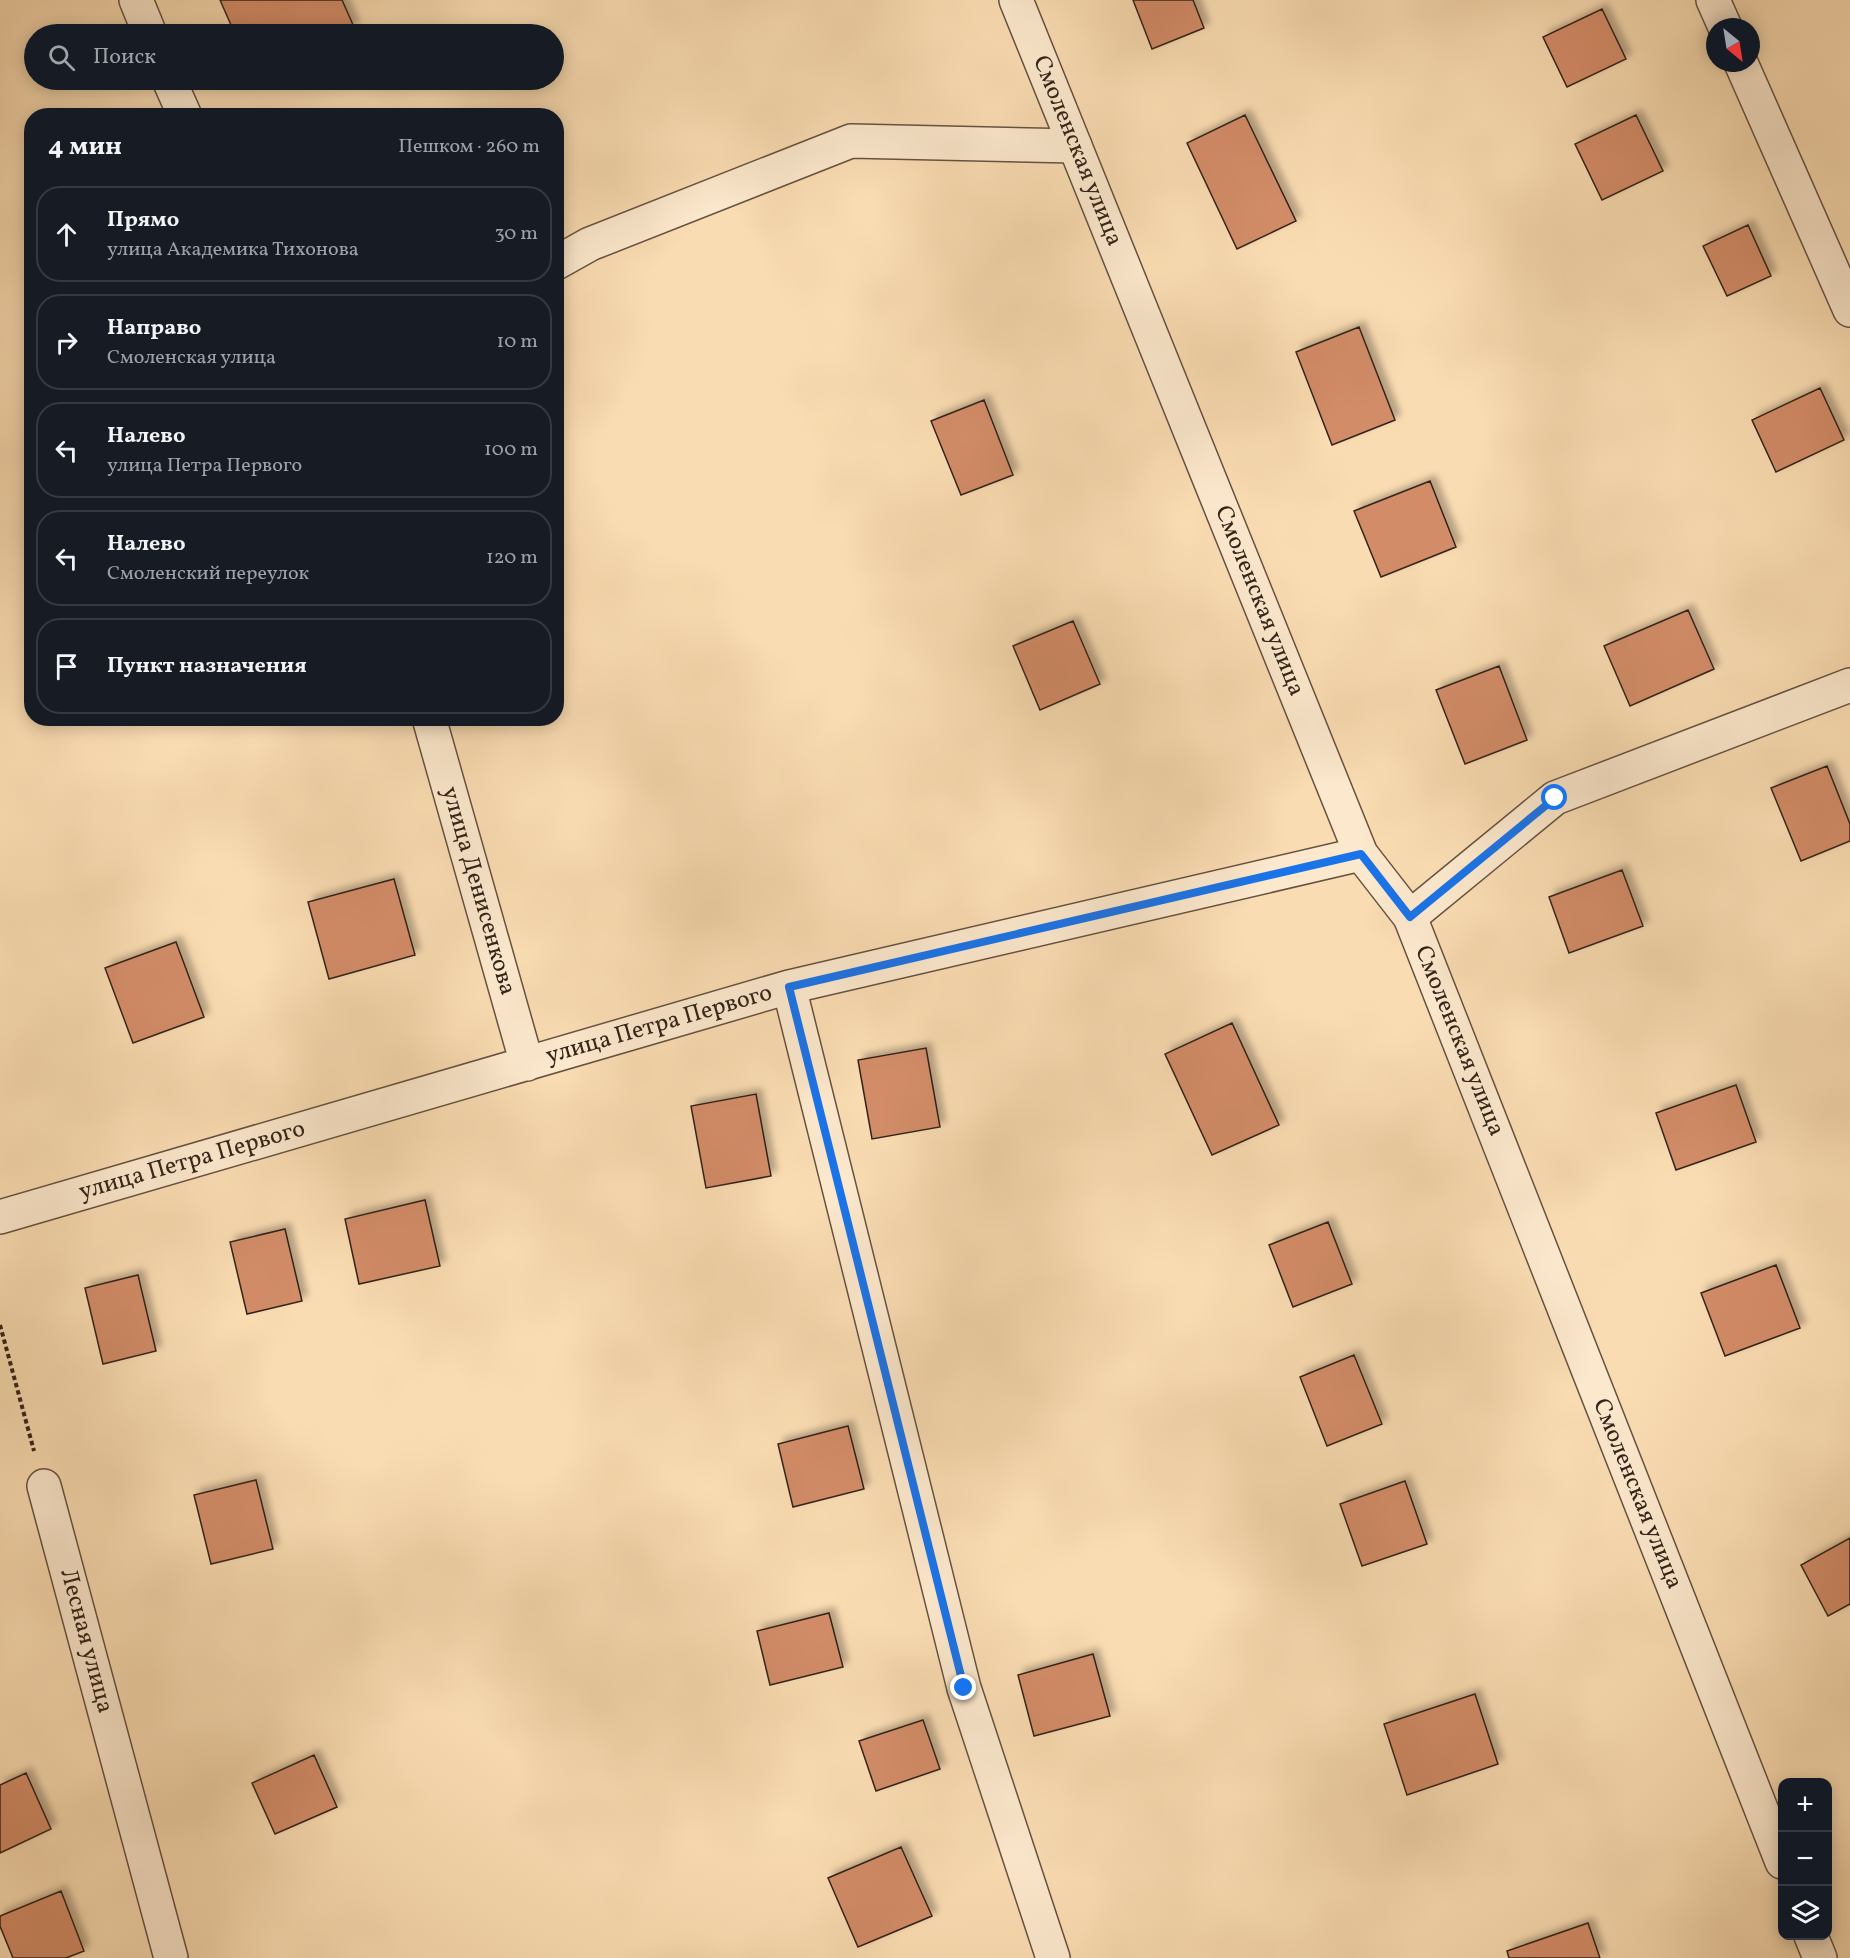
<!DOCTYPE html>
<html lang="ru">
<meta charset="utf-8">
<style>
body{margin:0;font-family:Vollkorn,serif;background:#242831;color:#f1f3f6}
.controls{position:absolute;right:18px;bottom:18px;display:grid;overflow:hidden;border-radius:12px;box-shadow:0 3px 15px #0003}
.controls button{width:54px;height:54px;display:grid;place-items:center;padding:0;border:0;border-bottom:2px solid #363941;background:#171b24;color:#f1f3f6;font:30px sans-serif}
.compass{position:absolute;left:1706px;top:18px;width:54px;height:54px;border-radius:50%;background:#171b24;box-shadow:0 3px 15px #0003;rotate:150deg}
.stop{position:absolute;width:18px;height:18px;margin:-14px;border:4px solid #1a73e8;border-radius:50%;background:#fff}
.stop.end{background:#1a73e8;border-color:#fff;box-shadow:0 2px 6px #0008}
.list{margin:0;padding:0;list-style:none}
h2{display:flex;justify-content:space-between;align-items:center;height:78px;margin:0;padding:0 24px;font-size:26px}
h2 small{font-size:20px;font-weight:400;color:#9ea1a6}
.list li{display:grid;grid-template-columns:39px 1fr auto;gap:18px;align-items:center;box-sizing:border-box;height:96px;margin:0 12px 12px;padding:0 12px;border:2px solid #363941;border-radius:24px}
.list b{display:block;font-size:22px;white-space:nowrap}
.list p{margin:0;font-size:20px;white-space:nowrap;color:#9ea1a6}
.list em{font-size:20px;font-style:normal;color:#9ea1a6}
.icon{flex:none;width:33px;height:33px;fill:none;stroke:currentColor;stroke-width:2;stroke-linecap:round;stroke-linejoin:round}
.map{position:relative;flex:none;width:1850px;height:1958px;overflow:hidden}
.search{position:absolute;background:#171b24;box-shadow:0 3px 15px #0003;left:24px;top:24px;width:540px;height:66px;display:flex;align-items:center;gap:15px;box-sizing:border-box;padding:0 21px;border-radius:33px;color:#9ea1a6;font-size:22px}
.panel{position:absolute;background:#171b24;box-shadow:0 3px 15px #0003;left:24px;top:108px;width:540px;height:618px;border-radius:24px}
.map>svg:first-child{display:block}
.building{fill:#d28c68;stroke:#33241a;stroke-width:1.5;filter:url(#shadow)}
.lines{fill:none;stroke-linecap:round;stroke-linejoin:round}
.minor-casing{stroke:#655240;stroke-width:36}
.tertiary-casing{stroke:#655240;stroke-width:36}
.path{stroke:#33241a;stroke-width:4;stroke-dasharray:4.5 3;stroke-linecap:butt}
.minor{stroke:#fce8cd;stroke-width:33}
.tertiary{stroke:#fce8cd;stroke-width:33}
.route{stroke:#1a73e8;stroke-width:8}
.labels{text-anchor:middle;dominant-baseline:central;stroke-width:4.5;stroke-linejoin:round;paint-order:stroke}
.street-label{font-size:24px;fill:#33241a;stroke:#fce8cd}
</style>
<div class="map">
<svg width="1850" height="1958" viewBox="0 0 1850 1958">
<defs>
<filter id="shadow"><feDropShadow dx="5.5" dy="-5.5" stdDeviation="3" flood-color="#0004"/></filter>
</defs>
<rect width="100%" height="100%" fill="#fadcb2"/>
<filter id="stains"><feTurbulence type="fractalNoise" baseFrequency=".00333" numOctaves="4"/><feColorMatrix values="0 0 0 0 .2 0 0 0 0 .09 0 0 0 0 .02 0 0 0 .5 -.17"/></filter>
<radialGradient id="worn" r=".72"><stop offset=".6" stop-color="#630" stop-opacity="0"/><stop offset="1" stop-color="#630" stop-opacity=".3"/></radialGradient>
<path class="building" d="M 220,0 L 342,0 L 354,27 L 336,34 L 235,34 Z
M 1133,0 L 1193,0 L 1204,28 L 1152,49 Z
M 1602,9 L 1626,59 L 1567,87 L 1543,37 Z
M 1245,115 L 1296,221 L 1237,249 L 1187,143 Z
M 1636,115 L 1663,171 L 1602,200 L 1575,144 Z
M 1748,225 L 1771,276 L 1727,296 L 1703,246 Z
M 1359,327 L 1395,420 L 1332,445 L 1296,352 Z
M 1820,388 L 1844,440 L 1776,472 L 1752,420 Z
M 984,400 L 1013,475 L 961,495 L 931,421 Z
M 1430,481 L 1456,547 L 1381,577 L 1354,511 Z
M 1688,610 L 1714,669 L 1630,706 L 1604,646 Z
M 1073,621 L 1100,684 L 1040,710 L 1013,646 Z
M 1499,666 L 1527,740 L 1465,764 L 1436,690 Z
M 1827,766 L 1850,824 L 1850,841 L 1801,861 L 1771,788 Z
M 1622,870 L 1643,926 L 1569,953 L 1549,897 Z
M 394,879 L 415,955 L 329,979 L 308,902 Z
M 176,942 L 204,1017 L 133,1043 L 105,968 Z
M 1232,1023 L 1279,1125 L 1212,1155 L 1165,1054 Z
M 926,1048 L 940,1127 L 872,1139 L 858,1060 Z
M 1736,1085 L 1756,1142 L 1676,1170 L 1656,1113 Z
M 756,1094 L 771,1176 L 706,1188 L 691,1106 Z
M 425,1200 L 440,1266 L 359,1284 L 345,1219 Z
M 1328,1222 L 1352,1284 L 1293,1307 L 1269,1245 Z
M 285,1229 L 302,1301 L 247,1314 L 230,1242 Z
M 1776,1265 L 1800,1328 L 1725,1356 L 1701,1293 Z
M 138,1275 L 156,1351 L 103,1364 L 85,1288 Z
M 1354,1355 L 1382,1424 L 1327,1446 L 1300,1377 Z
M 848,1426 L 864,1489 L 793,1507 L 778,1444 Z
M 256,1480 L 273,1549 L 211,1564 L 194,1495 Z
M 1405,1481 L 1427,1544 L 1362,1566 L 1340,1504 Z
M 1850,1538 L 1850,1604 L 1828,1616 L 1801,1565 Z
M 829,1613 L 843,1667 L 770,1685 L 757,1631 Z
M 1093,1654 L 1110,1716 L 1034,1736 L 1018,1675 Z
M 1475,1694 L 1498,1764 L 1407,1795 L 1384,1724 Z
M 923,1720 L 940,1769 L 876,1791 L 859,1741 Z
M 314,1755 L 337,1807 L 275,1834 L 252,1783 Z
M 26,1773 L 51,1829 L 0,1853 L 0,1785 Z
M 901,1847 L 932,1916 L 858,1947 L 828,1878 Z
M 61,1891 L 84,1951 L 66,1958 L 13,1958 L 0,1926 L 0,1916 Z
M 1588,1923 L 1600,1958 L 1509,1958 L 1507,1951 Z"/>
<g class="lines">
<g class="minor-casing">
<path id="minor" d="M 136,0 L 150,34
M 1713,0 L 1725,27
M 1741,63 L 1850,310
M 169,80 L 185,116
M 556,263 L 590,244 L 851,141 L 1075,146
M 429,718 L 527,1064
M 1410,917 L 1555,798 L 1850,685
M 789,987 L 964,1688 L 1053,1958
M 0,1217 L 789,987 L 1361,854
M 44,1486 L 171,1958"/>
</g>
<g class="tertiary-casing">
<path id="tertiary" d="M 1016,0 L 1361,854 L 1410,917 L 1782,1862
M 1811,1936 L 1820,1958"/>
</g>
<path class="path" d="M 0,1325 L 34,1451"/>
<use href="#minor" class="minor"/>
<use href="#tertiary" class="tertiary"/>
</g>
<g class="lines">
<path class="route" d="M 964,1688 L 789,987 L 1361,854 L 1410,917 L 1555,798"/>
</g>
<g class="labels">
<g class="street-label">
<text transform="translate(1077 151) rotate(68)">Смоленская улица</text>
<text transform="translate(1259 601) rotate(68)">Смоленская улица</text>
<text transform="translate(478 891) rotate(74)">улица Денисенкова</text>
<text transform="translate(659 1025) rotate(-16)">улица Петра Первого</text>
<text transform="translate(1459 1041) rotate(68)">Смоленская улица</text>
<text transform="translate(192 1161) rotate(-16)">улица Петра Первого</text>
<text transform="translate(1637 1494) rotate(68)">Смоленская улица</text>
<text transform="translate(86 1641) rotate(75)">Лесная улица</text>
</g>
</g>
<rect width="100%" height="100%" filter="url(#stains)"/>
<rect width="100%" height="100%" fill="url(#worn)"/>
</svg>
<div class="controls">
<button>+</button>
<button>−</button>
<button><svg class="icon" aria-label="layers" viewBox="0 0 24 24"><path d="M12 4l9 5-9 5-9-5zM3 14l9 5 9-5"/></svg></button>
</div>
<svg class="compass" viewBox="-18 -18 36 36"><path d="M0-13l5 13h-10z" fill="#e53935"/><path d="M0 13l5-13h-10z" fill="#9ea1a6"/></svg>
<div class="stop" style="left:1555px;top:798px"></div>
<div class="stop end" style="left:964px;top:1688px"></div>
<div class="search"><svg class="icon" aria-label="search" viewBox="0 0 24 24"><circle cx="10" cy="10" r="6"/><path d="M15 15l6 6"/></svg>Поиск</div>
<section class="panel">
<h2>4 мин<small>Пешком · 260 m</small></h2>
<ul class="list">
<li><svg class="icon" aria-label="ahead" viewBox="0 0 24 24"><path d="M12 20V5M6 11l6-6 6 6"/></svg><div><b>Прямо</b><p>улица Академика Тихонова</p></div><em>30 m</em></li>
<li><svg class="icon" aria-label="right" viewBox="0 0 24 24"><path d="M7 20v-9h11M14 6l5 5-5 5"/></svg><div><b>Направо</b><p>Смоленская улица</p></div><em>10 m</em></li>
<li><svg class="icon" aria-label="left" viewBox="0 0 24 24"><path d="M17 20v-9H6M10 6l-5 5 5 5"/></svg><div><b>Налево</b><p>улица Петра Первого</p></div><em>100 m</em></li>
<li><svg class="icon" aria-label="left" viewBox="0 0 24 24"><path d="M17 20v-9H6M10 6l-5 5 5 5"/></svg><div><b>Налево</b><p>Смоленский переулок</p></div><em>120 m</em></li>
<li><svg class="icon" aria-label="arrive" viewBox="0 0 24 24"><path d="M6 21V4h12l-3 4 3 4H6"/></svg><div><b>Пункт назначения</b></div></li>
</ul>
</section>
</div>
